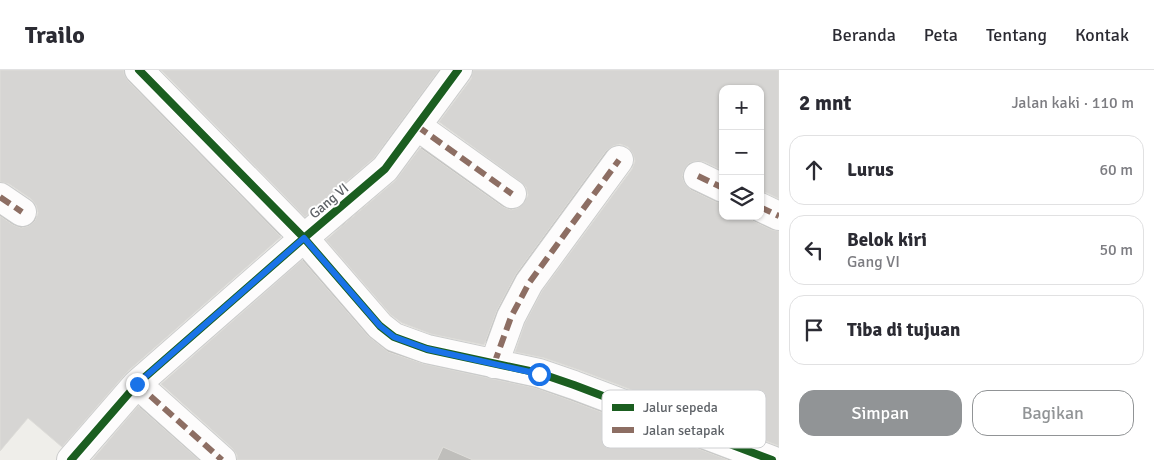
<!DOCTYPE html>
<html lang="id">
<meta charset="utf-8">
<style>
body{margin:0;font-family:Signika,sans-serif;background:#f7f7f7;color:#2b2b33}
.controls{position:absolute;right:15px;top:15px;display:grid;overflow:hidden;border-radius:10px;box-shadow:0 1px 4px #0004}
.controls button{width:45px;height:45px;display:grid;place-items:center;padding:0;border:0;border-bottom:1px solid #e1e1e2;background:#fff;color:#2b2b33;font:25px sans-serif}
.stop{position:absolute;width:15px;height:15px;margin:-11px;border:4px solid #1a73e8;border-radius:50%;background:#fff}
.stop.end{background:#1a73e8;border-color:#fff;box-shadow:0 1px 5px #0008}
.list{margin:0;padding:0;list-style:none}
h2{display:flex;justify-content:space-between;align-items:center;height:65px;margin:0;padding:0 20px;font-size:21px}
h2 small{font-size:16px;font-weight:400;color:#7c7c81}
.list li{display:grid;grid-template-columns:32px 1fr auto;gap:15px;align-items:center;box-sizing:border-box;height:70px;margin:0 10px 10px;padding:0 10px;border:1px solid #e1e1e2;border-radius:15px}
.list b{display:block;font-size:19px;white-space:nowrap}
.list p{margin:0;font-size:16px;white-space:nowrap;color:#7c7c81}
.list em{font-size:16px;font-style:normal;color:#7c7c81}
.actions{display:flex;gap:10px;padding:15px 20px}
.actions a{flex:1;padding:11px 0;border:1px solid #919496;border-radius:15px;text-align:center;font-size:18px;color:#919496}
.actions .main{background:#919496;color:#fff}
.icon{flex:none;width:28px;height:28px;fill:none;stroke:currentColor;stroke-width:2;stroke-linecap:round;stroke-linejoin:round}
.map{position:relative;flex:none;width:779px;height:390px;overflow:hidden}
header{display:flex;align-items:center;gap:30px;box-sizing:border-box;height:70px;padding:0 25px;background:#fff;border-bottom:1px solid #e1e1e2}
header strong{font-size:24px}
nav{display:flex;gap:28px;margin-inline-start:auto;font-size:18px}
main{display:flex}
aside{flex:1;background:#fff}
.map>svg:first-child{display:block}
.shadow{fill:#0003}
.building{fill:#d6d5d3;stroke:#deddd9}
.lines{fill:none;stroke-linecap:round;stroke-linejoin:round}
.minor-casing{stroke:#cbcccc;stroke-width:30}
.minor{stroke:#fdfcfc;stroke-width:28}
.quiet{stroke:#8d6e63;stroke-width:6;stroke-dasharray:12 6;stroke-linecap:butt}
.cycleway-casing{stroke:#fff;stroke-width:11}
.cycleway{stroke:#1b5e20;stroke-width:8}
.route{stroke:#1a73e8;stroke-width:6}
.labels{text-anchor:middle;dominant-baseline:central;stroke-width:4;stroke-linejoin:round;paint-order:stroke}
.street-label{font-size:14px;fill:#5f6368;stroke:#fff}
.key{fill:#fff;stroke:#cfd0d2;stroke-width:1}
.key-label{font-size:14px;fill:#5f6368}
</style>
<header>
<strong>Trailo</strong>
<nav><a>Beranda</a><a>Peta</a><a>Tentang</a><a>Kontak</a></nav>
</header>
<main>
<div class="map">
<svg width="779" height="390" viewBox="0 0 779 390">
<rect width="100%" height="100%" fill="#efeeea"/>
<path class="shadow" d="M 0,0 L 139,0 L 292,155 L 280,166 L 132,296 L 28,347 L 0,381 L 0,126 L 32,147 L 38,146 L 39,144 L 37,135 L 32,128 L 9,113 L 0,111 Z
M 163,0 L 440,0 L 385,75 L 373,87 Z
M 474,0 L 716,0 L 779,22 L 779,127 L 760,19 L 723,19 L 705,91 L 694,90 L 693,96 L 723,119 L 723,146 L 779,147 L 779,375 L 633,99 L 636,91 L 635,84 L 629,76 L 620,73 L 613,74 L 527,191 L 508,227 L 495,262 L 484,274 L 328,170 L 339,158 L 400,107 L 421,78 L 433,67 L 523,129 L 528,128 L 529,125 L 527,117 L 472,9 Z
M 314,180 L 379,255 L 769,390 L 238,390 L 238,384 L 233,378 L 162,314 L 174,303 Z
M 152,324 L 226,390 L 93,390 L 139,337 Z"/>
<path class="building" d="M 0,0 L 124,0 L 124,4 L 128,11 L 281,167 L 127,302 L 62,377 L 28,348 L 0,381 L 0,146 L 13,155 L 21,158 L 29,156 L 35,151 L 38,143 L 36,135 L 31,129 L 9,114 L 0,112 Z
M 161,0 L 439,0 L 374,88 L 305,147 Z
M 473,0 L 779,0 L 779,129 L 767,123 L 760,122 L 760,19 L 723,19 L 723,101 L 705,92 L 696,91 L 689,93 L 684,100 L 682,107 L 685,114 L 691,120 L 716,132 L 723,133 L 723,146 L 747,146 L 753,151 L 772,160 L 779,161 L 779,376 L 579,300 L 544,288 L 515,282 L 525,253 L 542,221 L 632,99 L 635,91 L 633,84 L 628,77 L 620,74 L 613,76 L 606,81 L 516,204 L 497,240 L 484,275 L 431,264 L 402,253 L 391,245 L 326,170 L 395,111 L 420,78 L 503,137 L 511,140 L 518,138 L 524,133 L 528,125 L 526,117 L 521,112 L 439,52 L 471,9 Z
M 302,190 L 368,266 L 388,282 L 424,294 L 535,318 L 569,330 L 728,390 L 473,390 L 443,377 L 437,390 L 237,390 L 237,385 L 232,378 L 161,314 Z
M 138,336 L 199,390 L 92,390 Z"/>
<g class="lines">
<g class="minor-casing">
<path id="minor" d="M 139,0 L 304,168 L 380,256 L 394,267 L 427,279 L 539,303 L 574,315 L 772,390
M 417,56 L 512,124
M 698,106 L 723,118
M 0,127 L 22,142
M 760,137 L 779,146
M 494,294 L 511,247 L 529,213 L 619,90
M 137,314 L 222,390
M 71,390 L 137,314 L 304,168 L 385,99 L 458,0"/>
</g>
<use href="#minor" class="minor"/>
<path class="quiet" d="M 417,56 L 512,124
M 698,106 L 723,118
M 0,127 L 22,142
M 760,137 L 779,146
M 494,294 L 511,247 L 529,213 L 619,90
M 137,314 L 222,390"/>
<g class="cycleway-casing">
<path id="cycleway" d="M 139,0 L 304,168 L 380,256 L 394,267 L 427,279 L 539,303 L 574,315 L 772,390
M 71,390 L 137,314 L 304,168 L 385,99 L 458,0"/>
</g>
<use href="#cycleway" class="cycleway"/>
</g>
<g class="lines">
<path class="route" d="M 137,314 L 304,168 L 380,256 L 394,267 L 427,279 L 539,304"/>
</g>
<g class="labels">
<g class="street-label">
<text transform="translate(329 131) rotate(-40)">Gang VI</text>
</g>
</g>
<rect x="602" y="320" width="164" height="58" rx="8" class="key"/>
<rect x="612" y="334" width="22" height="7" fill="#1b5e20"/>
<rect x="612" y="357" width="22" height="6" fill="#8d6e63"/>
<g class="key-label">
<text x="643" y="342">Jalur sepeda</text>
<text x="643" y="365">Jalan setapak</text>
</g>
</svg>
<div class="controls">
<button>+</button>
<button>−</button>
<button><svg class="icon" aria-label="layers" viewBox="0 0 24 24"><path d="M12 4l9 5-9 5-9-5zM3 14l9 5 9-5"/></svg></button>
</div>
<div class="stop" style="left:539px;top:304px"></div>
<div class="stop end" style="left:137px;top:314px"></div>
</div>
<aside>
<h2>2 mnt<small>Jalan kaki · 110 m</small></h2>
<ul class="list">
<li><svg class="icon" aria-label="ahead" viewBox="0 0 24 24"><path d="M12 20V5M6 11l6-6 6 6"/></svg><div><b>Lurus</b></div><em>60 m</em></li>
<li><svg class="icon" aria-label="left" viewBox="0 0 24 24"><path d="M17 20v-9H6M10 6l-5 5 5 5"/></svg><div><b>Belok kiri</b><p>Gang VI</p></div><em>50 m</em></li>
<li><svg class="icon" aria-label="arrive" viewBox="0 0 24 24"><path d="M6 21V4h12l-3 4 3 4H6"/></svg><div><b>Tiba di tujuan</b></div></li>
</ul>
<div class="actions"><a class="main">Simpan</a><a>Bagikan</a></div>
</aside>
</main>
